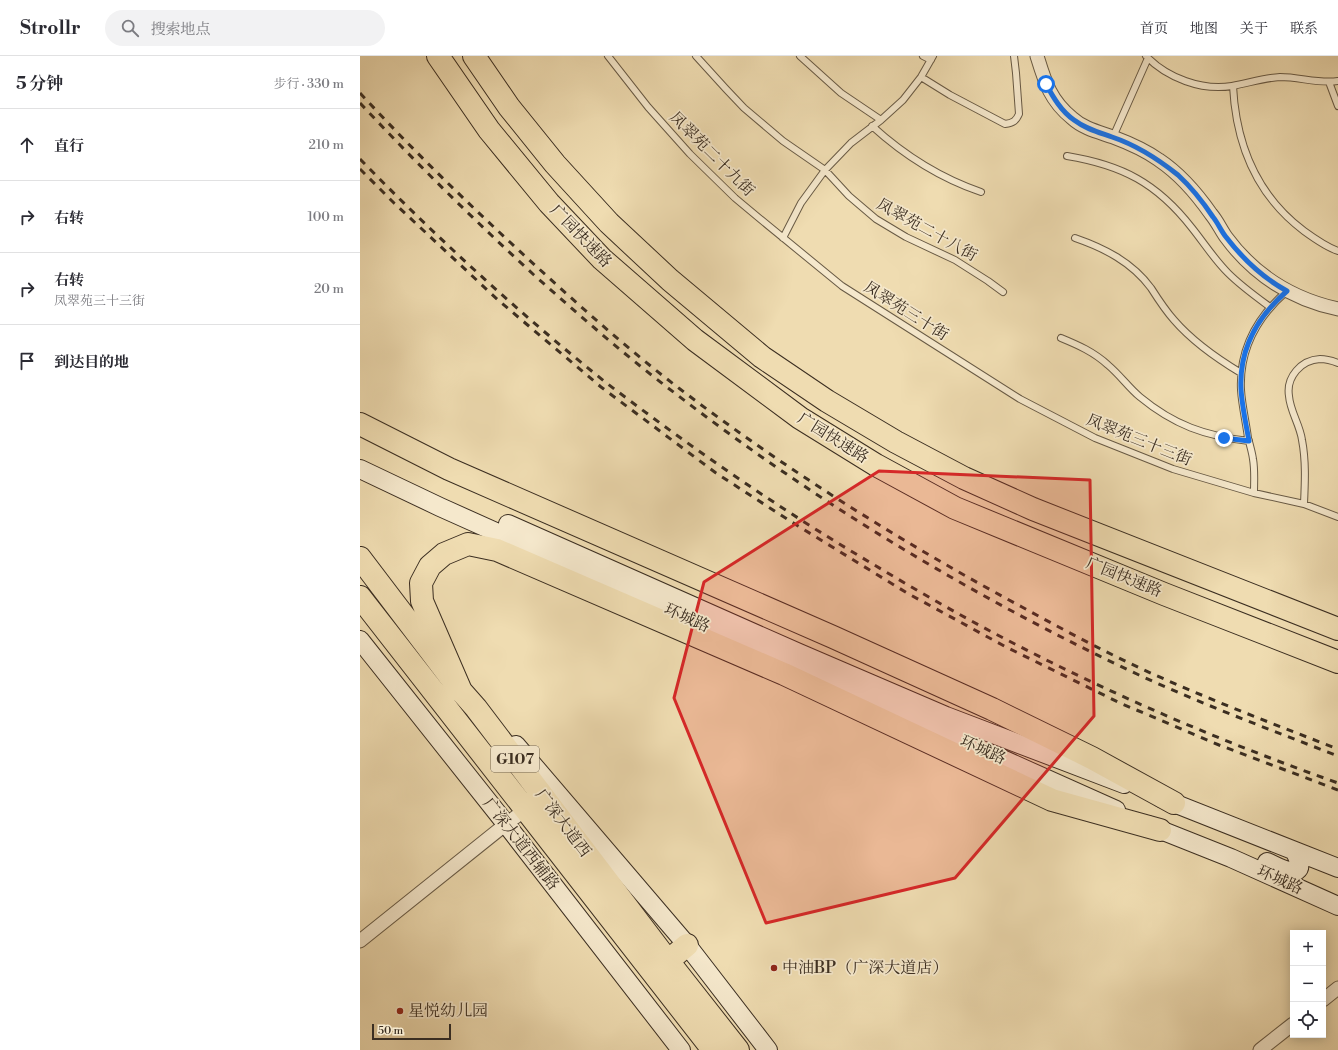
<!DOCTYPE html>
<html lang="zh">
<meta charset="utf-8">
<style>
body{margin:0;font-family:"Libre Bodoni","Noto Serif SC",serif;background:#f2f2f3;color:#2b2b33}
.controls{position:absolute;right:12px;bottom:12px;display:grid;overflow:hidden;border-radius:0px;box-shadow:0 2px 10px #0003}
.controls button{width:36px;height:36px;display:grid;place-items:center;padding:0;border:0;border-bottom:1px solid #e1e1e2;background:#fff;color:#2b2b33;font:20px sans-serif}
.scale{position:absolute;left:12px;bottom:10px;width:79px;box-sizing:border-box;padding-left:4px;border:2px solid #3b2e21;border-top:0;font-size:11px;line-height:14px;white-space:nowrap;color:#3b2e21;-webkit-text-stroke:3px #f5e8cc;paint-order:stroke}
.stop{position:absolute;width:12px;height:12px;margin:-9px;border:3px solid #1a73e8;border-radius:50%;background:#fff}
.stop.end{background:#1a73e8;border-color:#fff;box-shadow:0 1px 4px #0008}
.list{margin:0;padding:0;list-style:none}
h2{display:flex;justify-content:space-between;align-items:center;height:52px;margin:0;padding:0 16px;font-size:17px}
h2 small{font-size:13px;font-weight:400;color:#7c7c81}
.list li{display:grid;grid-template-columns:26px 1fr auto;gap:12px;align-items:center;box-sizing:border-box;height:72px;padding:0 16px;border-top:1px solid #e1e1e2}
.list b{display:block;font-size:15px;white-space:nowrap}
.list p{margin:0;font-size:13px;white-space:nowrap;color:#7c7c81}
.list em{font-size:13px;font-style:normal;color:#7c7c81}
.icon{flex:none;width:22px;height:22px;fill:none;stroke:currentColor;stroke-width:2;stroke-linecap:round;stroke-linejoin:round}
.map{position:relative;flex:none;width:978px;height:994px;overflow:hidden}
header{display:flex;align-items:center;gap:24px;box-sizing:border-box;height:56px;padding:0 20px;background:#fff;border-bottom:1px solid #e1e1e2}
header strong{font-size:19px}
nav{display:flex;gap:22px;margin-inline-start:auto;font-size:14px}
.search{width:280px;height:36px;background:#f2f2f3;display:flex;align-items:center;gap:10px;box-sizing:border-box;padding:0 14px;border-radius:22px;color:#7c7c81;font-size:15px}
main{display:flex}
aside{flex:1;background:#fff}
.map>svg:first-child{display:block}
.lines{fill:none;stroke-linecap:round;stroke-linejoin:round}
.lane-casing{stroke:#685a45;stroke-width:8}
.street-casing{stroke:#685a45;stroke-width:15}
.secondary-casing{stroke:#3b2e21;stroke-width:20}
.highway-casing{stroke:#3b2e21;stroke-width:24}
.lane{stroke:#f5e8cc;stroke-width:6}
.street{stroke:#f5e8cc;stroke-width:13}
.secondary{stroke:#f5e8cc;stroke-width:18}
.highway{stroke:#efdcb1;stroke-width:22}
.rail{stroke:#3b2e21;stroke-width:3;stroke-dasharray:7 7;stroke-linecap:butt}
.route{stroke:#1a73e8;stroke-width:5}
.marked{fill:#d62828;fill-opacity:0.2;stroke:#d62828;stroke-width:3;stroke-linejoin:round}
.poi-dot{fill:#8f2418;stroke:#f5e8cc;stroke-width:1.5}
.labels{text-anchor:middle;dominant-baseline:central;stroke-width:3.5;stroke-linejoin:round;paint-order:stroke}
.shield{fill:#f5e8cc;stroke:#736654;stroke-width:1}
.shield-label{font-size:15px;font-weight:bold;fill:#3b2e21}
.street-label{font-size:16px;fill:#3b2e21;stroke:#f5e8cc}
.poi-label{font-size:16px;fill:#3b2e21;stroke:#f5e8cc;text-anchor:start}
</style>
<header>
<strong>Strollr</strong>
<div class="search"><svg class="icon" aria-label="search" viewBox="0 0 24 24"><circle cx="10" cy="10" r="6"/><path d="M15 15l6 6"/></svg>搜索地点</div>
<nav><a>首页</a><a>地图</a><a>关于</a><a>联系</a></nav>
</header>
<main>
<aside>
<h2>5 分钟<small>步行 · 330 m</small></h2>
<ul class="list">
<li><svg class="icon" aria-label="ahead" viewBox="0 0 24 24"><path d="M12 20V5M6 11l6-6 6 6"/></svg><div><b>直行</b></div><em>210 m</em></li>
<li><svg class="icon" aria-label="right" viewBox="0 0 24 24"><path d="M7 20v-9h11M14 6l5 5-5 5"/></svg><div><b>右转</b></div><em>100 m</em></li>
<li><svg class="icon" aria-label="right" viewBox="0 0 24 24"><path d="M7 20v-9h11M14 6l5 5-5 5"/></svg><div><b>右转</b><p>凤翠苑三十三街</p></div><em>20 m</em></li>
<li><svg class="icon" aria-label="arrive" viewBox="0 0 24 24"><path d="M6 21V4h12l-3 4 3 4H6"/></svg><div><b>到达目的地</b></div></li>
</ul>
</aside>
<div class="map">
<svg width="978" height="994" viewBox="0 0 978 994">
<rect width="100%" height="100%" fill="#efdcb1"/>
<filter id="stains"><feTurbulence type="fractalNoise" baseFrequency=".005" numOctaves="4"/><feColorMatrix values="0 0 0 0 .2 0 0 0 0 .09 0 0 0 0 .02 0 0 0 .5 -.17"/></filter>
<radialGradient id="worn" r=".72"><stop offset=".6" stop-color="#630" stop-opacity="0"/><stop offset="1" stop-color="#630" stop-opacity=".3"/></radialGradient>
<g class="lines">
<g class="lane-casing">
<path id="lane" d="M 248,0 L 288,51 L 330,98 L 375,142 L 399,162 L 482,230 L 660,343 L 735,382 L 813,413 L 894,437 L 944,448 L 978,461
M 336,0 L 366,33 L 384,52 L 423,85 L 465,114 L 489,140 L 516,163 L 546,181 L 595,204 L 628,225 L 643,236
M 440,0 L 481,37 L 521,64
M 563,0 L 571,4
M 786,0 C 807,22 842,35 872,30 C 889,27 903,22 920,21 C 940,21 959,28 978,25
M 561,21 L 590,39 L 645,68 C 653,67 656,65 659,58 L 656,17 L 654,0
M 969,26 L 978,50
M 873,30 C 876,88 896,139 944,175 C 955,183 966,191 978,195
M 512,70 C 545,100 580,122 621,136
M 753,81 L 788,2
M 707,100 C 762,109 797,127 832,172 C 844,187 854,203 868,217 C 881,230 895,240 910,251
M 423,182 L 441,147 L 465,114 L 491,87 L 521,64 L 543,44 L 561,21 L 573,0
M 715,182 C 744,192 772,206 791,232 C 798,243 805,254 814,264 C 833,286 856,302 881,317
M 701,282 C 718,289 734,296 748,309 C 760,319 769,332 780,341 C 814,369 845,380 889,385
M 894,437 C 894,425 895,415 893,403 C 892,396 890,389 888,382 C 886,366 882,350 881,334 C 879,293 897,261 927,235
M 944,448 C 945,426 946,405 942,384 C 940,369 930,355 929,340 C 926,321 941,304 960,303 C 966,303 973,305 978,307"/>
</g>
<g class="street-casing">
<path id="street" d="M 677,0 C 685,26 690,44 712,62 C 724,73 739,76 753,81 C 769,87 785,94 799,104 C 820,118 837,138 851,158 C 857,165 861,174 866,181 C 894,219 932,243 978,253
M 0,885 L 146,768 L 165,754
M 963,944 L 978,932
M 900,994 L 933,968"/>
</g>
<g class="secondary-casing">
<path id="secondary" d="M 0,413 L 80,451 L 756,754
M 148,468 L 439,597 L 586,660 L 764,728
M 0,584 L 146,768 L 321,994
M 156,689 L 327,889 L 408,994
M 801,742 L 978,812
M 788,769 L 871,802 L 978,850
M 907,806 C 914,809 922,814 929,815 C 945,818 939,803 934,795"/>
</g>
<g class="highway-casing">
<path id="highway" d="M 78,0 L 129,74 L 189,147 L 242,203 L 335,284 L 440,362 L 516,409 L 595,452 L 804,538 L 978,606
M 114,0 L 149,51 L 195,108 L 249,167 L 310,224 L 402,301 L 467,345 L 536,386 L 604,422 L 673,453 L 978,573
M 0,368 L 89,413 L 473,581 L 632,653 L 732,702 L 814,747
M 0,502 L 101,635 L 116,652 L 308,905 L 378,994
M 0,541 L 353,994
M 101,635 L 62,545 L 61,527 L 70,510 L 84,498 L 108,488 L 137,494 L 424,618 L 692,744 L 800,774
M 308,905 L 327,889"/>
</g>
<use href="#lane" class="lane"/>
<use href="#street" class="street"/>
<use href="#secondary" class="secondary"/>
<use href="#highway" class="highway"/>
<path class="rail" d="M 0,37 C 60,102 123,162 188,221 C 231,260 274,298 320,333 C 428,415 543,487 662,551 C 702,573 743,595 784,614 C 848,643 913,668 978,693
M 0,47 C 56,107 114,164 174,219 C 220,260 267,301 316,338 C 459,448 615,542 779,619 C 844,649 911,674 978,700
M 0,103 C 77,182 158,256 244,325 C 262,339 281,353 300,367 C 360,411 422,453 486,492 C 539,524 593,556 649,585 C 755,640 865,687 978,727
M 0,113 L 34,147 L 138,244 L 241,331 L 356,417 L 430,465 L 547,537 L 646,591 L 760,647 L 859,689 L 978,734"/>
</g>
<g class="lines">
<path class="route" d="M 686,28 C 693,41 701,55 714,64 C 726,73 738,76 752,81 C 776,89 798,103 818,119 C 831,131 843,146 853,161 C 858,167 861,175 866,181 C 883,203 903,222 927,235 C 897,261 879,292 881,333 C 882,350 886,368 889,385 L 864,382"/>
</g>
<path class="marked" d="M 519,415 L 730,424 L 734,660 L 595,822 L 406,867 L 314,642 L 344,526 Z"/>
<g class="poi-dot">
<circle cx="414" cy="912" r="4"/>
<circle cx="40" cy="955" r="4"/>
</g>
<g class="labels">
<rect class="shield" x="131" y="690" width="48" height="26" rx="3"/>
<g class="shield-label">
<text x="155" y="703">G107</text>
</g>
<g class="street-label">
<text transform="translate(352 98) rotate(45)">凤翠苑二十九街</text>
<text transform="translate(567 174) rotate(29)">凤翠苑二十八街</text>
<text transform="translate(221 180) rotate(46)">广园快速路</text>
<text transform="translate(546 255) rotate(32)">凤翠苑三十街</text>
<text transform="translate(473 382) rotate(32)">广园快速路</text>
<text transform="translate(779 384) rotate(22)">凤翠苑三十三街</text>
<text transform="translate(764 521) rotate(22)">广园快速路</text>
<text transform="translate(327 562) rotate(24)">环城路</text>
<text transform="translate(623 694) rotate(24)">环城路</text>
<text transform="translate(203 767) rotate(53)">广深大道西</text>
<text transform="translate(161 788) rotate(52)">广深大道西辅路</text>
<text transform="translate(920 824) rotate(24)">环城路</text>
</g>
<g class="poi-label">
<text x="422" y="912">中油BP（广深大道店）</text>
<text x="48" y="955">星悦幼儿园</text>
</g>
</g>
<rect width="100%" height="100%" filter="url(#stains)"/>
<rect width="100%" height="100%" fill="url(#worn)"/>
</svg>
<div class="controls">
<button>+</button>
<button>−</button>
<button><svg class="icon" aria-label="locate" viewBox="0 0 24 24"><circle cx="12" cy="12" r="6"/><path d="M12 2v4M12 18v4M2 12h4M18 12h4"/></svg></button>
</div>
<div class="scale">50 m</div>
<div class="stop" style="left:686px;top:28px"></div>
<div class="stop end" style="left:864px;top:382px"></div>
</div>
</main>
